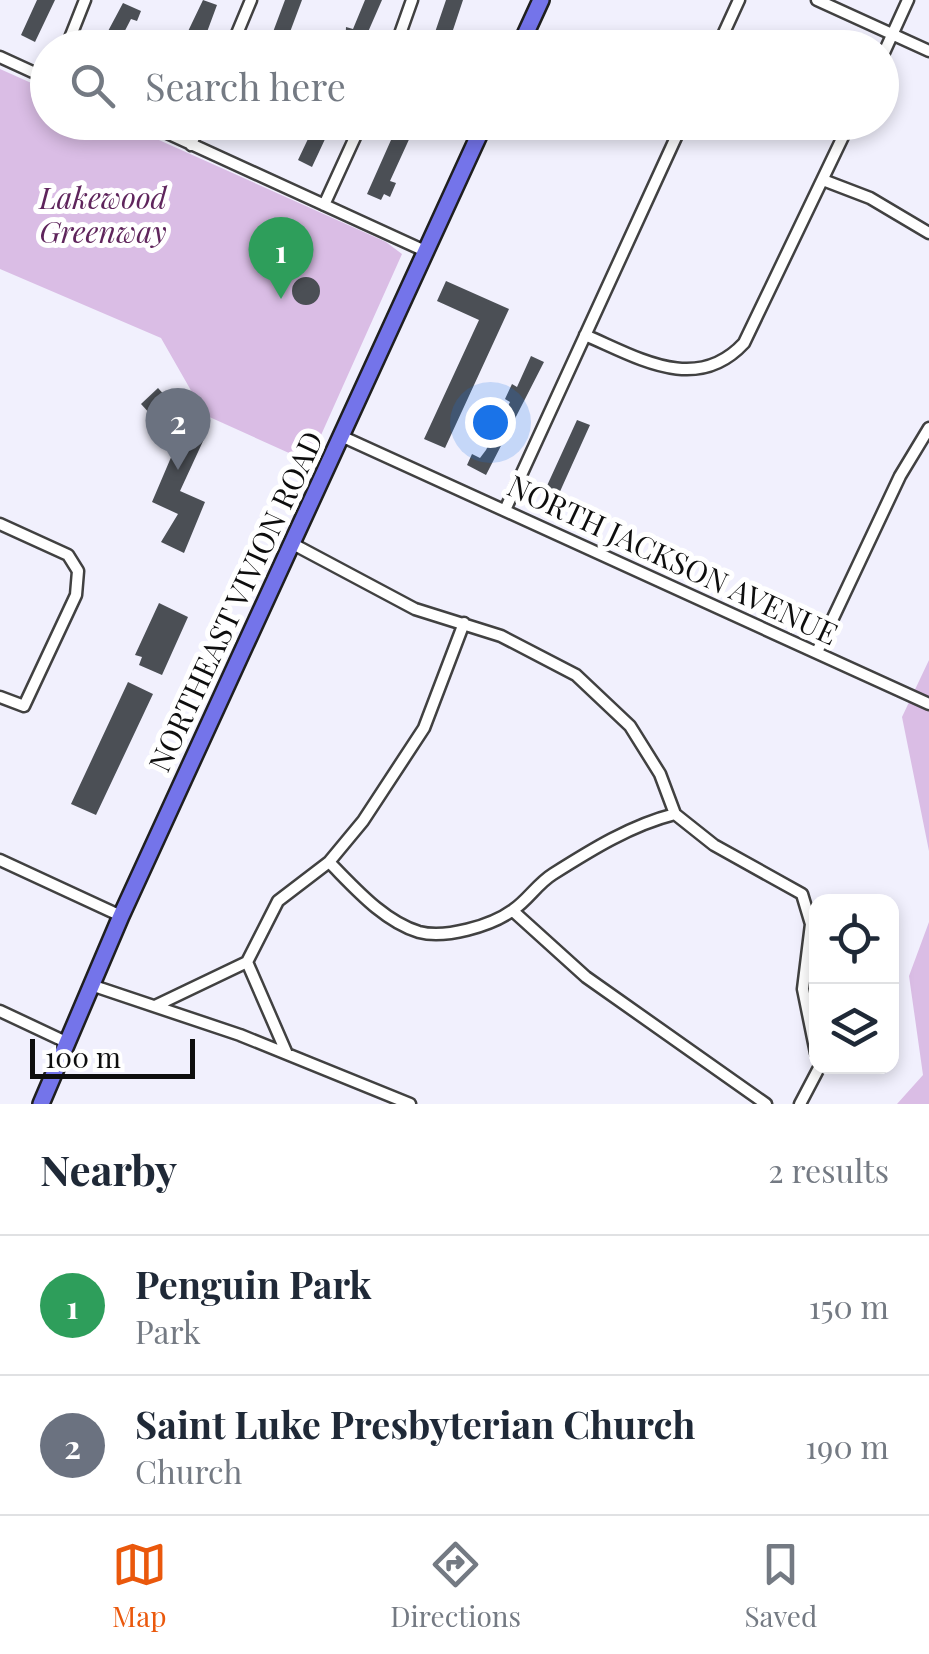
<!DOCTYPE html>
<style>
body{margin:0;font-family:"Playfair Display",serif;background:#f2f2f3;color:#1f2937}
.controls{position:absolute;right:30px;bottom:30px;display:grid;overflow:hidden;border-radius:20px;box-shadow:0 5px 15px #0003}
.controls button{width:90px;height:90px;display:grid;place-items:center;padding:0;border:0;border-bottom:2px solid #e0e1e3;background:#fff;color:#1f2937;font:50px sans-serif}
.scale{position:absolute;left:30px;bottom:25px;width:165px;box-sizing:border-box;padding-left:10px;border:5px solid #0e0e0e;border-top:0;font-size:28px;line-height:35px;white-space:nowrap;color:#0e0e0e;-webkit-text-stroke:8px #fff;paint-order:stroke}
.you{position:absolute;left:490px;top:422px;width:35px;height:35px;margin:-25px;border:8px solid #fff;border-radius:50%;background:#1a73e8;box-shadow:0 0 0 15px #1a73e833}
.badge{display:grid;place-items:center;width:65px;height:65px;border-radius:50%;background:#ea580c;color:#fff;font-size:32px;font-weight:700}
.pin{position:absolute;translate:-50% -82px;filter:drop-shadow(0 2px 5px #0008)}
.pin::after{content:'';position:absolute;top:52px;width:35px;height:30px;background:inherit;clip-path:polygon(0 0,100% 0,50% 100%)}
.list{margin:0;padding:0;list-style:none}
h2{display:flex;justify-content:space-between;align-items:center;height:130px;margin:0;padding:0 40px;font-size:42px}
h2 small{font-size:32px;font-weight:400;color:#747a83}
.list li{display:grid;grid-template-columns:65px 1fr auto;gap:30px;align-items:center;box-sizing:border-box;height:140px;padding:0 40px;border-top:2px solid #e0e1e3}
.list b{display:block;font-size:38px;white-space:nowrap}
.list p{margin:0;font-size:32px;white-space:nowrap;color:#747a83}
.list em{font-size:32px;font-style:normal;color:#747a83}
.icon{flex:none;width:55px;height:55px;fill:none;stroke:currentColor;stroke-width:2;stroke-linecap:round;stroke-linejoin:round}
.map{position:relative;flex:none;width:929px;height:1104px;overflow:hidden}
.search{position:absolute;background:#fff;box-shadow:0 5px 15px #0003;left:30px;right:30px;top:30px;height:110px;display:flex;align-items:center;gap:25px;box-sizing:border-box;padding:0 35px;border-radius:55px;color:#747a83;font-size:38px}
.sheet{height:410px;background:#fff}
nav{display:flex;justify-content:space-around;align-items:center;box-sizing:border-box;height:140px;border-top:2px solid #e0e1e3;background:#fff;font-size:28px;color:#747a83}
nav a{display:grid;justify-items:center;gap:5px}
nav .on{color:#ea580c}
.map>svg:first-child{display:block}
.green{fill:#dabde5}
.building{fill:#4b4f55}
.lines{fill:none;stroke-linecap:round;stroke-linejoin:round}
.minor-casing{stroke:#414141;stroke-width:15}
.primary-casing{stroke:#1f1f1f;stroke-width:20}
.minor{stroke:#fff;stroke-width:10}
.primary{stroke:#7474ea;stroke-width:15}
.labels{text-anchor:middle;dominant-baseline:central;stroke-width:10;stroke-linejoin:round;paint-order:stroke}
.park-label{font-size:30px;font-style:italic;fill:#5f255c;stroke:#fff}
.street-label{font-size:30px;fill:#0e0e0e;stroke:#fff}
</style>
<div class="map">
<svg width="929" height="1104" viewBox="0 0 929 1104">
<rect width="100%" height="100%" fill="#f1f0fd"/>
<path class="green" d="M 0,69 L 47,90 L 48,122 L 121,123 L 386,242 L 402,254 L 309,462 L 205,415 L 161,338 L 0,269 Z
M 929,660 L 929,851 L 902,717 Z
M 929,922 L 929,1104 L 897,1104 L 923,1075 L 909,976 Z"/>
<path class="building" d="M 37,0 L 55,0 L 35,42 L 21,35 Z
M 203,0 L 217,5 L 207,32 L 196,48 L 180,48 Z
M 285,0 L 302,0 L 284,48 L 267,48 Z
M 365,0 L 382,0 L 361,48 L 345,48 L 346,27 L 353,29 Z
M 446,0 L 463,0 L 447,48 L 443,48 L 431,44 Z
M 123,3 L 141,11 L 137,21 L 131,19 L 116,48 L 99,48 Z
M 316,122 L 333,122 L 312,167 L 298,160 Z
M 399,122 L 417,122 L 390,181 L 396,183 L 390,197 L 384,194 L 381,200 L 367,194 Z
M292 291a14 14 0 1 1 28 0a14 14 0 1 1-28 0Z
M 446,281 L 509,309 L 445,448 L 424,439 L 479,320 L 437,301 Z
M 531,356 L 544,362 L 486,475 L 467,465 L 472,454 L 480,458 L 486,450 L 510,402 L 505,399 L 512,384 L 517,387 Z
M 158,388 L 204,439 L 180,491 L 205,502 L 184,553 L 161,542 L 178,514 L 152,502 L 175,448 L 173,439 L 141,404 Z
M 577,420 L 590,425 L 553,507 L 540,501 Z
M 159,603 L 188,617 L 162,675 L 139,665 L 142,657 L 135,655 Z
M 128,682 L 153,694 L 96,815 L 71,804 Z"/>
<g class="lines">
<g class="minor-casing">
<path id="minor" d="M 817,0 L 929,51
M 66,48 L 85,0
M 231,48 L 251,0
M 395,48 L 412,0
M 717,48 L 739,0
M 0,57 L 48,79
M 882,57 L 908,0
M 143,122 L 425,251
M 191,145 L 200,122
M 823,180 L 870,198 L 929,233
M 324,205 L 362,122
M 585,335 C 637,357 696,395 744,343 L 850,122
M 341,436 L 929,704
M 505,510 L 683,122
M 0,524 L 68,555 L 78,571 L 76,595 L 24,706
M 293,544 L 415,609 L 501,636 L 576,675 L 630,726 L 660,774 L 675,814 L 714,845 L 802,894 L 811,924 L 803,989 L 816,1053
M 817,652 L 900,476 L 929,428
M 0,697 L 24,706
M 0,860 L 121,916
M 329,862 C 354,887 383,921 419,932 C 445,939 491,926 513,910 C 528,900 537,884 553,874 C 591,850 631,825 675,814
M 513,911 L 586,977 L 766,1104
M 247,962 L 287,1054
M 94,986 L 240,1035 L 410,1104
M 155,1006 L 247,962 L 278,901 L 329,862 L 363,821 L 424,728 L 464,623
M 0,1011 L 68,1043
M 800,1104 L 820,1066"/>
</g>
<g class="primary-casing">
<path id="primary" d="M 519,48 L 541,0
M 41,1104 L 121,916 L 485,122"/>
</g>
<use href="#minor" class="minor"/>
<use href="#primary" class="primary"/>
</g>
<g class="labels">
<g class="park-label">
<text x="103" y="197">Lakewood<tspan x="103" dy="34">Greenway</tspan></text>
</g>
<g class="street-label">
<text transform="translate(673 559) rotate(25)">NORTH JACKSON AVENUE</text>
<text transform="translate(235 601) rotate(-65)">NORTHEAST VIVION ROAD</text>
</g>
</g>
</svg>
<div class="controls">
<button><svg class="icon" aria-label="locate" viewBox="0 0 24 24"><circle cx="12" cy="12" r="6"/><path d="M12 2v4M12 18v4M2 12h4M18 12h4"/></svg></button>
<button><svg class="icon" aria-label="layers" viewBox="0 0 24 24"><path d="M12 4l9 5-9 5-9-5zM3 14l9 5 9-5"/></svg></button>
</div>
<div class="scale">100 m</div>
<div class="you"></div>
<div class="pin badge" style="left:281px;top:299px;background:#2e9e5b">1</div>
<div class="pin badge" style="left:178px;top:470px;background:#6b7280">2</div>
<div class="search"><svg class="icon" aria-label="search" viewBox="0 0 24 24"><circle cx="10" cy="10" r="6"/><path d="M15 15l6 6"/></svg>Search here</div>
</div>
<section class="sheet">
<h2>Nearby<small>2 results</small></h2>
<ul class="list">
<li><span class="badge" style="background:#2e9e5b">1</span><div><b>Penguin Park</b><p>Park</p></div><em>150 m</em></li>
<li><span class="badge" style="background:#6b7280">2</span><div><b>Saint Luke Presbyterian Church</b><p>Church</p></div><em>190 m</em></li>
</ul>
</section>
<nav>
<a class="on"><svg class="icon" aria-label="map" viewBox="0 0 24 24"><path d="M3 6l6-2 6 2 6-2v14l-6 2-6-2-6 2zM9 4v14M15 6v14"/></svg>Map</a>
<a><svg class="icon" aria-label="directions" viewBox="0 0 24 24"><path d="M12 3l9 9-9 9-9-9zM9 14v-3h6M13 9l2 2-2 2"/></svg>Directions</a>
<a><svg class="icon" aria-label="saved" viewBox="0 0 24 24"><path d="M7 4h10v16l-5-4-5 4z"/></svg>Saved</a>
</nav>
